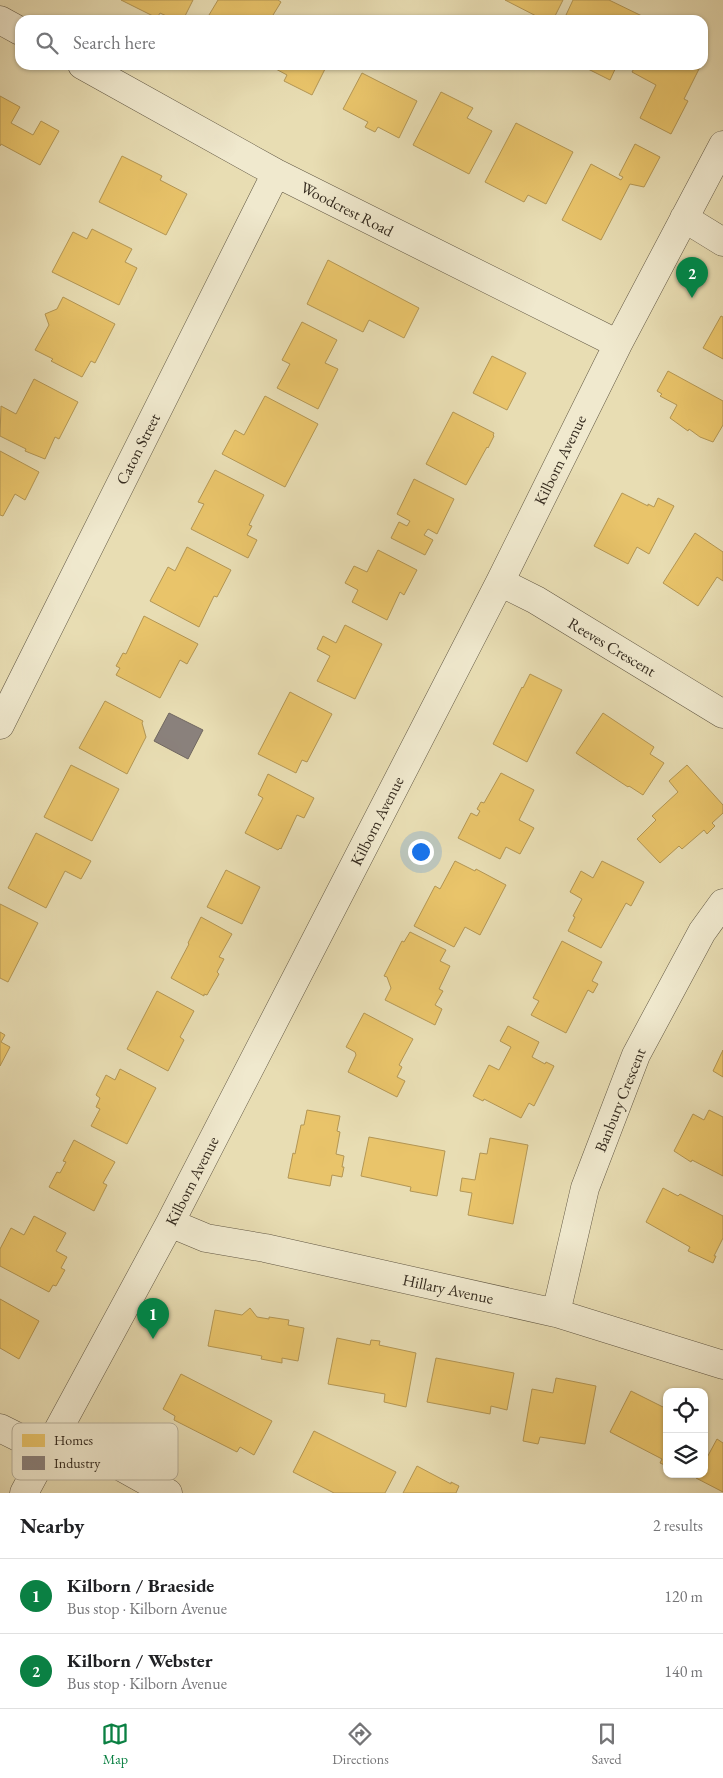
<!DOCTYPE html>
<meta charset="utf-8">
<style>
body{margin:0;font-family:"EB Garamond",serif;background:#f6f6f6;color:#202124}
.controls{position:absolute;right:15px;bottom:15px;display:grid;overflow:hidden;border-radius:10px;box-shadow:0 1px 4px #0004}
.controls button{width:45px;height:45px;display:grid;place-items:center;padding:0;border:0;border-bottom:1px solid #e0e0e0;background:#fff;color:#202124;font:25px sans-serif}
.you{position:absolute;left:420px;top:851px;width:18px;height:18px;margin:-12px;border:4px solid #fff;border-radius:50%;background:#1a73e8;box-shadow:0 0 0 8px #1a73e833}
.badge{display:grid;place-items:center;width:32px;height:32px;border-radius:50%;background:#0b8043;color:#fff;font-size:16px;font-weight:700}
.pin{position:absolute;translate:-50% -41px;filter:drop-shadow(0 1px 2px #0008)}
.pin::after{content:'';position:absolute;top:26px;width:18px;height:15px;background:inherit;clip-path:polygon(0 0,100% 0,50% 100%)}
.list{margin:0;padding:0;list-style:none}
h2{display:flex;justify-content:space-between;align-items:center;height:65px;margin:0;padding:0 20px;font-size:21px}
h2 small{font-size:16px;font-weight:400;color:#757577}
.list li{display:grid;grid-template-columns:32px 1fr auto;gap:15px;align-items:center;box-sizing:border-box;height:75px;padding:0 20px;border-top:1px solid #e0e0e0}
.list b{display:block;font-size:19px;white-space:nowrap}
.list p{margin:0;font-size:16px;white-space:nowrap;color:#757577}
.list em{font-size:16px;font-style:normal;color:#757577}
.icon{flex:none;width:28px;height:28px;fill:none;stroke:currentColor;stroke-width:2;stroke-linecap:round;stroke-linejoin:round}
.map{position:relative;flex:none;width:723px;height:1493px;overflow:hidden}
.search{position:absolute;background:#fff;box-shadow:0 1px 4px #0004;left:15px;right:15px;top:15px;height:55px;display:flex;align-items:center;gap:12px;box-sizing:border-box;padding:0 18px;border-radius:15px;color:#757577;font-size:19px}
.sheet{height:215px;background:#fff}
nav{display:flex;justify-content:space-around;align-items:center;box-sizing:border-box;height:70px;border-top:1px solid #e0e0e0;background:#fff;font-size:14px;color:#757577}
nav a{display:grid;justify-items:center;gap:2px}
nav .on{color:#0b8043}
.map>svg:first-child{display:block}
.homes{fill:#e9c46a;stroke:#b39654}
.industry{fill:#8a817c;stroke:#706760}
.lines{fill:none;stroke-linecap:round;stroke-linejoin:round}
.minor-casing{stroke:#625844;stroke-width:29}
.minor{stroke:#f0e9ce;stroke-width:28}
.labels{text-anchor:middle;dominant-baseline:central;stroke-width:5;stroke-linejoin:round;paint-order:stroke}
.street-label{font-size:16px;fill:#352b1f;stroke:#f0e9ce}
.key{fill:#f0e9ce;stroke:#b8b09a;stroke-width:1}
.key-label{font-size:14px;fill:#352b1f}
</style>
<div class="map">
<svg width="723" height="1493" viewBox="0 0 723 1493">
<rect width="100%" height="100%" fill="#e8ddb3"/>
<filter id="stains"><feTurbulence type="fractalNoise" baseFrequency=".004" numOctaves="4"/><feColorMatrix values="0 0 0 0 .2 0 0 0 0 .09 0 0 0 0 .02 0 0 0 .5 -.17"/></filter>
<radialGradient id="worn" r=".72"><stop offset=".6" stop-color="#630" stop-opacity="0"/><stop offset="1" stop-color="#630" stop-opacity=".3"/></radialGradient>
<path class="homes" d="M 121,0 L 193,0 L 183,20 L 175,20 L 160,13 L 157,18 Z
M 218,0 L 278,0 L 281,2 L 270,20 L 206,20 Z
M 505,0 L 563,0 L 553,20 L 544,20 Z
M 573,0 L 609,0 L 642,16 L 640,20 L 575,20 L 566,15 Z
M 275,65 L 327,65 L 312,95 L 284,81 L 287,75 L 274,68 Z
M 580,65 L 617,65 L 610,80 Z
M 636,65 L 701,65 L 684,99 L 688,101 L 671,134 L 640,118 L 656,85 L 632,72 Z
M 362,73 L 417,101 L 399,138 L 378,127 L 375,132 L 365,127 L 368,122 L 343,109 Z
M 441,92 L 473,108 L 467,118 L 492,131 L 469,174 L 413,145 Z
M 0,96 L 20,107 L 11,123 L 33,135 L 41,121 L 59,131 L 40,165 L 1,144 L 0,146 Z
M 516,123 L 573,152 L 546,204 L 528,195 L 524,202 L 485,182 Z
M 635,144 L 660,157 L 644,187 L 630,184 L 601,240 L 562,220 L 591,164 L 621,180 L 623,177 L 619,175 Z
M 122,156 L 162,176 L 160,180 L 187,194 L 166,235 L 99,202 Z
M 92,229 L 132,249 L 125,262 L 137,268 L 119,305 L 52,272 L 73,232 L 87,239 Z
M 328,260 L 419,308 L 404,338 L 369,320 L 363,332 L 307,304 Z
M 63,297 L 115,324 L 95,363 L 91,361 L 82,377 L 51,361 L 53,359 L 35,350 L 49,325 L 45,314 L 57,309 Z
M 721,316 L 723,317 L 723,359 L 703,348 Z
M 302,322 L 337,340 L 325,363 L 338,369 L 318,409 L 277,388 L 290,364 L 282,360 Z
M 492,356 L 526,373 L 507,410 L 473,393 Z
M 668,371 L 723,401 L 723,425 L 713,442 L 700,437 L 689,429 L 688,431 L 670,418 L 677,405 L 660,396 L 662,394 L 657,391 Z
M 34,379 L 78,402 L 59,439 L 55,437 L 45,459 L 25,451 L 26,449 L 0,436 L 1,406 L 16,414 Z
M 265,396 L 318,424 L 285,487 L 222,454 L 235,430 L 244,435 Z
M 453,412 L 494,433 L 493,435 L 494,436 L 488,448 L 487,447 L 466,485 L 426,464 Z
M 0,451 L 39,472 L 25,500 L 15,494 L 3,516 L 0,515 Z
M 215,470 L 264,495 L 249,525 L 252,526 L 247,535 L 257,540 L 248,558 L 191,529 L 204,504 L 198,502 Z
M 414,479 L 454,499 L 437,534 L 428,529 L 424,535 L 433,540 L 425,555 L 391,538 L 399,522 L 407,526 L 410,521 L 397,514 Z
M 622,493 L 648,506 L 648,504 L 654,507 L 658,498 L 674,506 L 649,554 L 637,547 L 628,564 L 594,546 Z
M 695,533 L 723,552 L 723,581 L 717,577 L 698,606 L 663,583 Z
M 187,547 L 231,570 L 217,597 L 214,596 L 199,627 L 150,601 L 168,567 L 175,571 Z
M 378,550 L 417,570 L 404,595 L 400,592 L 387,620 L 352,602 L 358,590 L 345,583 L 354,566 L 367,572 Z
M 144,616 L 198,644 L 187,664 L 180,660 L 160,698 L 116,675 L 120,668 L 116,666 L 123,653 L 126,654 Z
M 345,625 L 382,644 L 355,699 L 317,681 L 330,656 L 317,649 L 323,636 L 336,643 Z
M 530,674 L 562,690 L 527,762 L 493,744 L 522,687 L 523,688 Z
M 290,692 L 332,714 L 307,762 L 302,760 L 296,773 L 258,754 Z
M 105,701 L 143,721 L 142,723 L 146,737 L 127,774 L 79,748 Z
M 603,713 L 654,747 L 650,754 L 664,763 L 643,795 L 629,786 L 628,787 L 576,753 Z
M 71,765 L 119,789 L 92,841 L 44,817 Z
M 687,765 L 723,805 L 723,813 L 712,823 L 715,826 L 707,834 L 704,830 L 682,849 L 679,846 L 660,863 L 637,839 L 656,820 L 652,816 L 678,792 L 669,781 Z
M 501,773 L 534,790 L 519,820 L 534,828 L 520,854 L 506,847 L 500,859 L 458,838 L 471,813 L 477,816 L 480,811 L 477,809 L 481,802 L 484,803 Z
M 268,774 L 314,798 L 304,818 L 297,815 L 281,849 L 280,848 L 278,850 L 245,833 L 263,798 L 258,795 Z
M 36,833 L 91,861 L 81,879 L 65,871 L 46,908 L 8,888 Z
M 455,861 L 475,871 L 476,869 L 506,885 L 480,935 L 465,927 L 454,947 L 414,926 L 435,886 L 440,889 Z
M 602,861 L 644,882 L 631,906 L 626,903 L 601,948 L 568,931 L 575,917 L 573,916 L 582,899 L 570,892 L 581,871 L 593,878 Z
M 226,870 L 260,887 L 242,924 L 207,907 Z
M 0,904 L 38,923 L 8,982 L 0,978 Z
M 201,917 L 232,934 L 219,957 L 224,959 L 217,972 L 219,974 L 207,995 L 204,994 L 204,996 L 171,978 L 189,944 L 188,943 Z
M 410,932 L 446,950 L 440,961 L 450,966 L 439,989 L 443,991 L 435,1005 L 442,1009 L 435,1025 L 385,1000 L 391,988 L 387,977 L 384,976 L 402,941 L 404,942 Z
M 562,941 L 602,962 L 592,981 L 598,984 L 593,993 L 588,990 L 566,1033 L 531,1015 L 539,1001 L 533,998 Z
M 157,991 L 194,1011 L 180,1037 L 184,1040 L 168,1071 L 127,1049 Z
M 364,1013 L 413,1039 L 399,1065 L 402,1067 L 397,1077 L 405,1081 L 397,1097 L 348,1072 L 356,1055 L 355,1052 L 346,1047 Z
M 508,1026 L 539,1042 L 532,1057 L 545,1064 L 546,1062 L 554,1066 L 534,1106 L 529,1103 L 521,1118 L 484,1099 L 483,1101 L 473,1096 L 489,1065 L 499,1070 L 511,1047 L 500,1041 Z
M 0,1032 L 5,1035 L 1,1042 L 10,1047 L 0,1066 Z
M 723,1050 L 723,1077 L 713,1071 Z
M 120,1069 L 156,1088 L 127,1144 L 91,1126 L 100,1109 L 96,1107 L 100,1098 L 96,1095 L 106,1075 L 115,1080 Z
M 307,1110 L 340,1116 L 337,1131 L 340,1132 L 336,1154 L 344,1156 L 342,1167 L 344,1167 L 342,1177 L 332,1175 L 330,1186 L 288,1178 L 293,1153 L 295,1154 L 301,1125 L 304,1125 Z
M 709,1110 L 723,1117 L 723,1176 L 692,1160 L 691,1162 L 674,1151 L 693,1114 L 704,1120 Z
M 369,1137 L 445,1151 L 437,1196 L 410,1191 L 411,1187 L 361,1176 Z
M 490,1138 L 528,1145 L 513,1224 L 468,1215 L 472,1193 L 460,1191 L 462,1178 L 475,1180 L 480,1153 L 487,1154 Z
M 74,1140 L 115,1162 L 103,1183 L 107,1185 L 94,1211 L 49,1187 L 57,1172 L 60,1173 L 66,1162 L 63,1161 Z
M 663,1188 L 678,1196 L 680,1194 L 723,1216 L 723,1238 L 714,1256 L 716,1256 L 713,1263 L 688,1251 L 690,1247 L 646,1222 Z
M 34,1216 L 66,1233 L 56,1251 L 67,1257 L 61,1268 L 65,1270 L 56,1286 L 53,1285 L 49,1292 L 0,1266 L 0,1249 L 11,1228 L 24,1235 Z
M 0,1299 L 39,1321 L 19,1359 L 0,1348 Z
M 250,1308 L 257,1317 L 269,1319 L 269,1317 L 289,1320 L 288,1325 L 304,1328 L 298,1361 L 282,1358 L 282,1363 L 261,1359 L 262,1356 L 208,1346 L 215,1310 L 242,1315 Z
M 337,1338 L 370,1345 L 371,1340 L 380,1341 L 379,1345 L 416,1353 L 406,1407 L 384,1402 L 385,1394 L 328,1384 Z
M 436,1358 L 514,1373 L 507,1410 L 491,1406 L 490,1414 L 427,1402 Z
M 181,1374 L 272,1421 L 254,1455 L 240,1447 L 237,1452 L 174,1420 L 175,1416 L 163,1409 Z
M 556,1378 L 596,1386 L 585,1444 L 540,1437 L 538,1444 L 523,1441 L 532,1389 L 553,1393 Z
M 631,1391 L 667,1409 L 667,1466 L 660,1463 L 662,1459 L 610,1432 Z
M 314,1431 L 396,1472 L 385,1493 L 334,1493 L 293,1472 Z
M 717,1439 L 723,1443 L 723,1492 L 696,1478 L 698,1474 L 704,1474 L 704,1463 Z
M 417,1466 L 451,1484 L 451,1482 L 459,1486 L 456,1493 L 403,1493 Z"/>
<path class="industry" d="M 169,713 L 203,730 L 188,759 L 154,741 Z"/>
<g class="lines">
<g class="minor-casing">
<path id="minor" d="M 0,20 L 20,31
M 82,65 L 276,173 L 618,344
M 684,218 L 723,242
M 500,582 L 536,600 L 723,714
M 0,725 L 276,173
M 170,1223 L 206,1238 L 265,1248 L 556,1313 L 723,1365
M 556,1313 L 585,1188 L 636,1055 L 702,932 L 723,903
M 0,1428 L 22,1439 L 100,1455 L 168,1493
M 24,1493 L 170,1223 L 500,582 L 618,344 L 723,145"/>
</g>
<use href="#minor" class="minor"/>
</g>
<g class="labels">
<g class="street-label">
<text transform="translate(347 209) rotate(27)">Woodcrest Road</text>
<text transform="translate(138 449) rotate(-63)">Caton Street</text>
<text transform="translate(560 460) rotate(-64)">Kilborn Avenue</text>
<text transform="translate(612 647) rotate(31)">Reeves Crescent</text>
<text transform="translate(377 821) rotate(-63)">Kilborn Avenue</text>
<text transform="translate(620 1100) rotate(-68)">Banbury Crescent</text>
<text transform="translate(192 1181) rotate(-63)">Kilborn Avenue</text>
<text transform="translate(448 1289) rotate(12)">Hillary Avenue</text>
</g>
</g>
<rect x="12" y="1423" width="166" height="57" rx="8" class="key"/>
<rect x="22" y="1434" width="23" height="13" fill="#e9c46a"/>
<rect x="22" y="1456" width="23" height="14" fill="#8a817c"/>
<g class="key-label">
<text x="54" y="1445">Homes</text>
<text x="54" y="1468">Industry</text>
</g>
<rect width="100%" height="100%" filter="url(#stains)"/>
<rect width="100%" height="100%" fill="url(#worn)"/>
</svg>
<div class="controls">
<button><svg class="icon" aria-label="locate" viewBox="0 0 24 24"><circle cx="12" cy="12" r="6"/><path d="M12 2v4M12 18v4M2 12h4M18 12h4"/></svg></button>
<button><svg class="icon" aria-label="layers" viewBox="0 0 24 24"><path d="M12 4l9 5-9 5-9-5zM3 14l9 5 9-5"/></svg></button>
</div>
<div class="you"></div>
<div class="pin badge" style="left:153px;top:1339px">1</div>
<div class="pin badge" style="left:692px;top:298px">2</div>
<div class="search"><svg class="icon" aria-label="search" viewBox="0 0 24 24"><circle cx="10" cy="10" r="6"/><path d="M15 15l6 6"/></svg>Search here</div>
</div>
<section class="sheet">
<h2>Nearby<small>2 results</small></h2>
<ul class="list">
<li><span class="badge">1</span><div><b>Kilborn / Braeside</b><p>Bus stop · Kilborn Avenue</p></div><em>120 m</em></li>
<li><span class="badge">2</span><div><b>Kilborn / Webster</b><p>Bus stop · Kilborn Avenue</p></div><em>140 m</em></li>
</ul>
</section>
<nav>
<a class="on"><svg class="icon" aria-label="map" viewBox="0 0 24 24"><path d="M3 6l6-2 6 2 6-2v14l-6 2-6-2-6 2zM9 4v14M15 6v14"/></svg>Map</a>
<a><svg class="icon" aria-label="directions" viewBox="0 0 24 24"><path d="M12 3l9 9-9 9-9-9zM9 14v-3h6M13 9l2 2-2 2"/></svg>Directions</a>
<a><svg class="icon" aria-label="saved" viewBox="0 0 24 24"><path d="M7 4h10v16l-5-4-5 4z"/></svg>Saved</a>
</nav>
